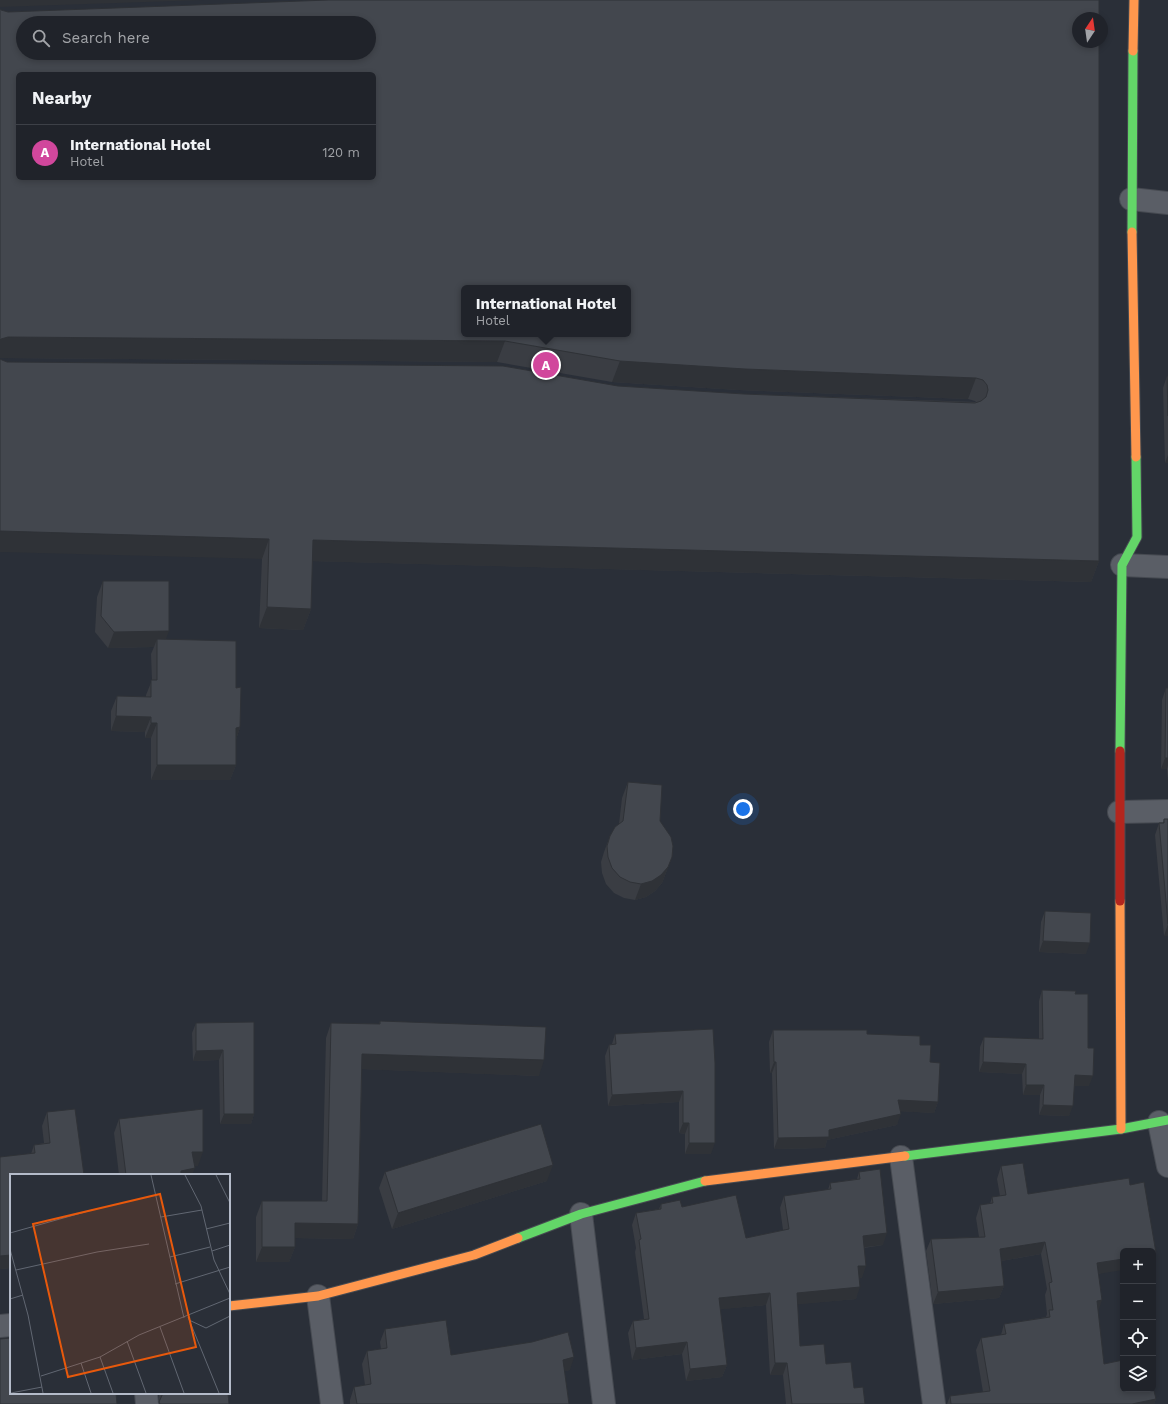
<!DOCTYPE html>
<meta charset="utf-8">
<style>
body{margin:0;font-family:"Work Sans",sans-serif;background:#2d2f36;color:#f1f3f6}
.controls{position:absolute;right:12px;bottom:12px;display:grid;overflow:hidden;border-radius:6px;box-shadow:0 2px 6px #0003}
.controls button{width:36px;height:36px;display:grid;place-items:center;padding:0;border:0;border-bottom:1px solid #3d4047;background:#20232a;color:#f1f3f6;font:20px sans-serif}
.compass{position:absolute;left:1072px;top:12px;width:36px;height:36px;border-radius:50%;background:#20232a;box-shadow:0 2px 6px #0003;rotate:13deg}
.you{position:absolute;left:743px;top:809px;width:14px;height:14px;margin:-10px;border:3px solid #fff;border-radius:50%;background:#1a73e8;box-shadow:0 0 0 6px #1a73e833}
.badge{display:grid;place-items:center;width:26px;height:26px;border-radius:50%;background:#848a96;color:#fff;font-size:13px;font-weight:700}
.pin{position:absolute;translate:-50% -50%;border:2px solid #fff;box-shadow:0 1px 4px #0006}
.popup{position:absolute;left:461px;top:285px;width:170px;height:52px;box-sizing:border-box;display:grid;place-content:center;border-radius:6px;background:#20232a;filter:drop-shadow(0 1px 3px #0005);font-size:13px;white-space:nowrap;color:#a2a4a8}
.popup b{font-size:15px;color:#f1f3f6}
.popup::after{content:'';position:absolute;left:50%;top:100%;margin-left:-8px;border:8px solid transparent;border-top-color:#20232a}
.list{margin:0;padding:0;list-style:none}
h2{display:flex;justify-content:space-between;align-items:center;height:52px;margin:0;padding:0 16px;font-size:17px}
h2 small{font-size:13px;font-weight:400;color:#a2a4a8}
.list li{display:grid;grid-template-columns:26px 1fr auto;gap:12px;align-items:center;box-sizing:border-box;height:56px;padding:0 16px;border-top:1px solid #3d4047}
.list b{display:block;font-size:15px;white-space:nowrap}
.list p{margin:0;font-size:13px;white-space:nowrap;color:#a2a4a8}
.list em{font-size:13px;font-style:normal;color:#a2a4a8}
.icon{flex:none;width:22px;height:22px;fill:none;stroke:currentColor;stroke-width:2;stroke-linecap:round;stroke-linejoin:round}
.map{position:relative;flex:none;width:1168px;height:1404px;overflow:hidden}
.search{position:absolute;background:#20232a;box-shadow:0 2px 6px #0003;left:16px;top:16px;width:360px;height:44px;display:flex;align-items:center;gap:10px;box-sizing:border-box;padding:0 14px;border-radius:22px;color:#a2a4a8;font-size:15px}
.panel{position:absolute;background:#20232a;box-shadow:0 2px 6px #0003;left:16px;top:72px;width:360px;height:108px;border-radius:6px}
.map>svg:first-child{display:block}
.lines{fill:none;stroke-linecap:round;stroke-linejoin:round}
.street-casing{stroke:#464a51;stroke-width:24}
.fast-casing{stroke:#464a51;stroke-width:11}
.slow-casing{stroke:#464a51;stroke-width:11}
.jam-casing{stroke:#464a51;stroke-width:11}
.street{stroke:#5a5e66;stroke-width:22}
.fast{stroke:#63d668;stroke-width:9}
.slow{stroke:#ff974d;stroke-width:9}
.jam{stroke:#b3261e;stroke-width:9}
.wall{fill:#3a3d43}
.shaded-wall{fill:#2f3237}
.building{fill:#43474e;stroke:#2f3237;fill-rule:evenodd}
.inset-road{fill:none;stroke:#616772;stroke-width:1}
.view{fill:#e8590c;fill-opacity:0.15;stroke:#e8590c;stroke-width:2}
.inset-edge{fill:none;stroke:#b4bbc9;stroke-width:2}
</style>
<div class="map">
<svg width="1168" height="1404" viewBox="0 0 1168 1404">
<rect width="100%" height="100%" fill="#2a2f38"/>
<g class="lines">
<g class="street-casing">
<path id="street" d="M 1131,199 L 1168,203
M 1122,565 L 1168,567
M 1119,812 L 1168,811
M 1159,1122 L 1168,1166
M 901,1157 L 934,1404
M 581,1214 L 604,1404
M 318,1296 L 332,1404
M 0,1326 L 11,1325
M 146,1393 L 147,1404"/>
</g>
<g class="fast-casing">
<path id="fast" d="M 1132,232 L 1133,51
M 1120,751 L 1122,565 L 1137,537 L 1136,457
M 905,1156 L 1121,1129 L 1168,1120
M 518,1238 L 581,1214 L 705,1181"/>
</g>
<g class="slow-casing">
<path id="slow" d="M 1133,51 L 1134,0
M 1132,232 L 1136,457
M 1120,901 L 1121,1129
M 705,1181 L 905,1156
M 229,1306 L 318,1296 L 474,1255 L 518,1238"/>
</g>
<g class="jam-casing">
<path id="jam" d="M 1120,901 L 1120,751"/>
</g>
<use href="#street" class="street"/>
<use href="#fast" class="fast"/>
<use href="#slow" class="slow"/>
<use href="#jam" class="jam"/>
</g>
<path class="wall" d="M 1099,0 L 1099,561 L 1091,582 L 312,561 L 311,609 L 303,630 L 259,628 L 262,559 L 2,360 L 7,362 L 618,386 L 744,394 L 976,402 L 975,401 L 968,399 L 738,390 L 612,382 L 497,362 L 0,358 L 0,9 L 1,10 L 8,12 Z
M 1167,376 L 1168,376 L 1168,463 L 1165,463 L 1163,388 Z
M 103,581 L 166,639 L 236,688 L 240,727 L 236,740 L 236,765 L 230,780 L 151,780 L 151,738 L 145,738 L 145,732 L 111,731 L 111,711 L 117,696 L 146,697 L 146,695 L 152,680 L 151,654 L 154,647 L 108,648 L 95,632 L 97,597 Z
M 1166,688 L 1168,688 L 1168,781 L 1167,769 L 1161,769 L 1162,700 Z
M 628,782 L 660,821 L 672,857 L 662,883 L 655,891 L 646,897 L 635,900 L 624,898 L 614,893 L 606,884 L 602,873 L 601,862 L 604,852 L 610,836 L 619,824 L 622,798 Z
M 1164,819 L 1168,819 L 1168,936 L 1164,936 L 1155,835 L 1159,823 L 1163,823 Z
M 1045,911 L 1086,954 L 1039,952 L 1041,922 Z
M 1042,990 L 1075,994 L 1088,1048 L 1089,1086 L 1074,1086 L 1069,1116 L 1039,1115 L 1040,1095 L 1023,1095 L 1022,1074 L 979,1072 L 980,1047 L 984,1037 L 1039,1039 L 1039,1001 Z
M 380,1021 L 539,1076 L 362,1069 L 358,1224 L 353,1239 L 295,1238 L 295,1247 L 289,1262 L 256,1262 L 256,1217 L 262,1201 L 322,1201 L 326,1038 L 331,1023 L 379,1024 Z
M 254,1022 L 254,1114 L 251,1124 L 220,1124 L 219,1060 L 193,1061 L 192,1033 L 196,1023 Z
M 713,1029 L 711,1154 L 685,1154 L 685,1134 L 679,1133 L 679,1102 L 608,1106 L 605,1056 L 609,1045 L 612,1044 L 615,1034 Z
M 773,1030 L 867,1034 L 920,1045 L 930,1062 L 938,1102 L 934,1113 L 900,1111 L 897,1125 L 827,1140 L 825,1148 L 774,1149 L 772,1073 L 770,1073 L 769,1042 Z
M 47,1112 L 84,1175 L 11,1175 L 11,1268 L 0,1269 L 0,1157 L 31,1154 L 34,1145 L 44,1143 L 42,1126 Z
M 119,1119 L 198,1166 L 194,1166 L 192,1175 L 119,1175 L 114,1133 Z
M 1001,1166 L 1028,1194 L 1130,1185 L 1156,1253 L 1153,1261 L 1153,1251 L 1099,1274 L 1098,1311 L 1104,1364 L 1156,1399 L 1154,1404 L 947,1404 L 950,1396 L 983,1392 L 976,1350 L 981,1338 L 1001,1335 L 1004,1324 L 1046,1317 L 1047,1314 L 1045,1295 L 1047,1289 L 1041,1254 L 1001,1261 L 1004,1286 L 999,1298 L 933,1304 L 926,1251 L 931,1239 L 979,1237 L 976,1218 L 980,1205 L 990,1204 L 992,1197 L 1000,1196 L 997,1179 Z
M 385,1172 L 547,1181 L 392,1229 L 379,1188 Z
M 859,1172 L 883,1245 L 864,1248 L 862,1278 L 859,1278 L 856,1299 L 797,1304 L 800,1346 L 826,1364 L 854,1388 L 865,1404 L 786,1404 L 783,1375 L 770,1375 L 766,1305 L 720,1309 L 727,1365 L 722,1377 L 686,1381 L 682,1354 L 632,1360 L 628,1333 L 633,1321 L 644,1319 L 635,1252 L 636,1248 L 632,1225 L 636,1213 L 659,1209 L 661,1204 L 682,1207 L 746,1238 L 783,1230 L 780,1208 L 784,1196 L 828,1190 L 830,1183 L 857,1179 Z
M 385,1329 L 451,1355 L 570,1370 L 564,1371 L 569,1404 L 350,1404 L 350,1400 L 354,1387 L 365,1385 L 362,1364 L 367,1351 L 381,1349 L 380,1342 Z
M 159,1393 L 228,1393 L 229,1404 L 159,1404 Z"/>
<path class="shaded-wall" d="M 0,0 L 204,0 L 0,7 Z
M 8,337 L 505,341 L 497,362 L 0,358 L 0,340 L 1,339 Z
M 620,361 L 976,378 L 968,399 L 738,390 L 612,382 Z
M 1168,455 L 1168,463 L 1165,463 Z
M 0,531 L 269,539 L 262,559 L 0,552 Z
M 313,540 L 1099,561 L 1091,582 L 306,561 Z
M 267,607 L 311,609 L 303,630 L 259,628 Z
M 169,631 L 163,647 L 157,639 L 154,647 L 108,648 L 114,632 Z
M 116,716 L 151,717 L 145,732 L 111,731 Z
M 151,723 L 157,723 L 151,738 L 145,738 Z
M 240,727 L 235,743 L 236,728 Z
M 1165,758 L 1168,758 L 1168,765 L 1167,769 L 1161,769 Z
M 157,765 L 236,765 L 230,780 L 151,780 Z
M 672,857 L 662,883 L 655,891 L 646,897 L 635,900 L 641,884 Z
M 1168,924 L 1168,936 L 1164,936 Z
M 1043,941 L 1090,943 L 1086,954 L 1039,952 Z
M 223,1050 L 219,1060 L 193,1061 L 196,1051 Z
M 362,1054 L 544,1060 L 539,1076 L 357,1069 Z
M 774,1062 L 776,1062 L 772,1073 L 770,1073 Z
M 983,1062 L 1026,1064 L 1022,1074 L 979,1072 Z
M 1075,1075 L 1093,1076 L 1089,1086 L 1071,1086 Z
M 1026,1085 L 1044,1085 L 1040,1095 L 1023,1095 Z
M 683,1091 L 679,1102 L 608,1106 L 612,1095 Z
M 898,1100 L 938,1102 L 934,1113 L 893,1111 Z
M 1043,1105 L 1073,1106 L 1069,1116 L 1039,1115 Z
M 224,1114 L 254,1114 L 251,1124 L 220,1124 Z
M 901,1114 L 897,1125 L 827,1140 L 825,1148 L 774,1149 L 778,1138 L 829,1130 Z
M 683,1123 L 689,1123 L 685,1134 L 679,1133 Z
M 689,1143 L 715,1143 L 711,1154 L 685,1154 Z
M 192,1152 L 203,1152 L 198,1166 L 187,1166 Z
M 553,1165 L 547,1181 L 392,1229 L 398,1213 Z
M 195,1168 L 192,1175 L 179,1175 L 181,1171 Z
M 295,1223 L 358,1224 L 353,1239 L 289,1238 Z
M 887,1233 L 883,1245 L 858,1248 L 863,1236 Z
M 1045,1242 L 1041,1254 L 995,1262 L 1000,1249 Z
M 262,1247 L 295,1247 L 289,1262 L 256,1262 Z
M 1156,1253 L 1153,1261 L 1153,1254 Z
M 11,1255 L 11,1268 L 0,1269 L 0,1256 Z
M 1123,1259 L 1123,1270 L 1092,1275 L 1097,1263 Z
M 858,1266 L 866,1266 L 862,1278 L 854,1278 Z
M 1004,1286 L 999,1298 L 933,1304 L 938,1292 Z
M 860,1287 L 856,1299 L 792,1305 L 797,1293 Z
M 770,1293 L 766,1305 L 714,1310 L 719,1298 Z
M 1102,1300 L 1098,1312 L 1097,1301 Z
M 687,1342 L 682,1354 L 632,1360 L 636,1348 Z
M 574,1357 L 570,1370 L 558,1373 L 563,1360 Z
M 775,1363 L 787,1363 L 783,1375 L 770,1375 Z
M 727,1365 L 722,1377 L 686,1381 L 690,1369 Z
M 112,1393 L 127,1393 L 126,1394 L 111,1395 Z
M 1156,1399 L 1154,1404 L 1132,1404 Z"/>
<path class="building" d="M 328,0 L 1099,0 L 1099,18 L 1078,18 L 1078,42 L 1099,42 L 1099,561 L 313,540 L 311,609 L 267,607 L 269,539 L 0,531 L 0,359 L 2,360 L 7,362 L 503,366 L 618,386 L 744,394 L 975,403 L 981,401 L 986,397 L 988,390 L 987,385 L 983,380 L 976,378 L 745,369 L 620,361 L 505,341 L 8,337 L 1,339 L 0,340 L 0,9 L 1,10 L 8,12 ZM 23,23 L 369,23 L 369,53 L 23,53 ZM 18,74 L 374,74 L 374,178 L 18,178 ZM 464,288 L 628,288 L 628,334 L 464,334 Z
M 1167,376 L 1168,376 L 1168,416 Z
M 103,581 L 169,581 L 169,631 L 114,632 L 101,616 Z
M 157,639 L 236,641 L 236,688 L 241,687 L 240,727 L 236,728 L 236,765 L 157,765 L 157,723 L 151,723 L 151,717 L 116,716 L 117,696 L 151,697 L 151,680 L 157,680 Z
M 1166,688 L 1168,688 L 1168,758 L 1165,758 Z
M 628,782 L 662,785 L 660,821 L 671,837 L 673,846 L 672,857 L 668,867 L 661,875 L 652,881 L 641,884 L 630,882 L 620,877 L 612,868 L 608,857 L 607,846 L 610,836 L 615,827 L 623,821 Z
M 1164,819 L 1168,819 L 1168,924 L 1159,823 L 1164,823 Z
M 1045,911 L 1091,913 L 1090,943 L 1043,941 Z
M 1042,990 L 1076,991 L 1075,994 L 1088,994 L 1088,1048 L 1094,1048 L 1093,1076 L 1075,1075 L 1073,1106 L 1043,1105 L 1044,1085 L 1026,1085 L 1026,1064 L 983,1062 L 984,1037 L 1043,1039 Z
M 380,1021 L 546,1027 L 544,1060 L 362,1054 L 358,1224 L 295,1223 L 295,1247 L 262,1247 L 262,1201 L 327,1201 L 331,1023 L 380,1024 Z
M 254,1022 L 254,1114 L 224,1114 L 223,1050 L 196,1051 L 196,1023 Z
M 713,1029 L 715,1063 L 715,1143 L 689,1143 L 689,1123 L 683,1123 L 683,1091 L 612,1095 L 609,1045 L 616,1044 L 615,1034 Z
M 773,1030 L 867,1030 L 867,1034 L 920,1036 L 920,1045 L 931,1045 L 930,1062 L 940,1063 L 938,1102 L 898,1100 L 901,1114 L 829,1130 L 829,1137 L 778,1138 L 776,1062 L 774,1062 Z
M 75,1109 L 84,1175 L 11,1175 L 11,1255 L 0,1256 L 0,1157 L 35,1153 L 34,1145 L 50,1143 L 47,1112 Z
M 203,1109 L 203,1152 L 192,1152 L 195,1168 L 181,1171 L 181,1175 L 126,1175 L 119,1119 Z
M 541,1124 L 553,1165 L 398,1213 L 385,1172 Z
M 1023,1163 L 1028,1194 L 1129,1178 L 1130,1185 L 1144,1182 L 1156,1253 L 1153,1254 L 1153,1251 L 1123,1251 L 1123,1259 L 1097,1263 L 1102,1300 L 1097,1301 L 1104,1364 L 1123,1360 L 1123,1389 L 1153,1389 L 1153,1387 L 1156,1399 L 1132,1404 L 951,1404 L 950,1396 L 990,1391 L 981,1338 L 1006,1334 L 1004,1324 L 1050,1317 L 1049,1310 L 1053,1310 L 1049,1283 L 1052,1282 L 1045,1242 L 1000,1249 L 1004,1286 L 938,1292 L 931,1239 L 985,1237 L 980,1205 L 993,1203 L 992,1197 L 1006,1195 L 1001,1166 Z
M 880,1169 L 887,1233 L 863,1236 L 866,1266 L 858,1266 L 860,1287 L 797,1293 L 800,1346 L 824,1344 L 826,1364 L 851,1362 L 854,1388 L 863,1387 L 865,1404 L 792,1404 L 787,1363 L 775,1363 L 770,1293 L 719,1298 L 727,1365 L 690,1369 L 687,1342 L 636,1348 L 633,1321 L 649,1319 L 639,1240 L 641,1239 L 636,1213 L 661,1209 L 661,1204 L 680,1200 L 682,1207 L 736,1195 L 746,1238 L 789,1229 L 784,1196 L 831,1189 L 830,1183 L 860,1179 L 859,1172 Z
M 446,1320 L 451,1355 L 532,1342 L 568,1332 L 574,1357 L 563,1360 L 569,1404 L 357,1404 L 354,1387 L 371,1384 L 367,1351 L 387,1348 L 385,1329 Z
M 11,1338 L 11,1393 L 116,1393 L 117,1404 L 0,1404 L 0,1339 Z
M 163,1393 L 228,1393 L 229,1404 L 160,1404 L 159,1402 Z"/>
<g transform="translate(10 1174)">
<rect width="220" height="220" fill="#2a2f38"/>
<path class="inset-road" d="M 141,1 L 174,144M 175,1 L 191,32 L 204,86 L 220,120M 206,1 L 220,29M 151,43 L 192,36M 196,55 L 220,49M 0,59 L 82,36M 0,75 L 18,141 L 33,219M 202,77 L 220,71M 160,83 L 200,73M 6,96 L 87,78 L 139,70M 165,110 L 220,93M 0,125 L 13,121M 178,143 L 209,219M 179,146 L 196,154 L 220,142M 150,153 L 174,219M 117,167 L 136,219M 90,183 L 103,219M 71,189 L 81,219M 31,202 L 90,183 L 129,161 L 220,124M 1,219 L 32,213"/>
<path class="view" d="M 150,20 L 186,173 L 58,203 L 23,50 Z"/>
<rect width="220" height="220" class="inset-edge"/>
</g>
</svg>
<div class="controls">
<button>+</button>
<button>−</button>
<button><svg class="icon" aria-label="locate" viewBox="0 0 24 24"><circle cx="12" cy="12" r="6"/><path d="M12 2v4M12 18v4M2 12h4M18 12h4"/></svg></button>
<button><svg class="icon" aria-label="layers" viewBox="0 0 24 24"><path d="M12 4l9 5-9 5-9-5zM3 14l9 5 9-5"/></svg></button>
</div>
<svg class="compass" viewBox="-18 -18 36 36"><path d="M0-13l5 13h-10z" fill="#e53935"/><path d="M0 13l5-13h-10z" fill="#a2a4a8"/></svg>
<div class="you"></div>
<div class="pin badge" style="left:546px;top:365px;background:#d1479c">A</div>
<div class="popup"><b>International Hotel</b>Hotel</div>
<div class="search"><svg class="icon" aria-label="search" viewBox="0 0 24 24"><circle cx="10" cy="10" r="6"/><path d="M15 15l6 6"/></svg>Search here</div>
<section class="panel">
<h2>Nearby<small></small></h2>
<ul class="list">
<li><span class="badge" style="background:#d1479c">A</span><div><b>International Hotel</b><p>Hotel</p></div><em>120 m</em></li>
</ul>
</section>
</div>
